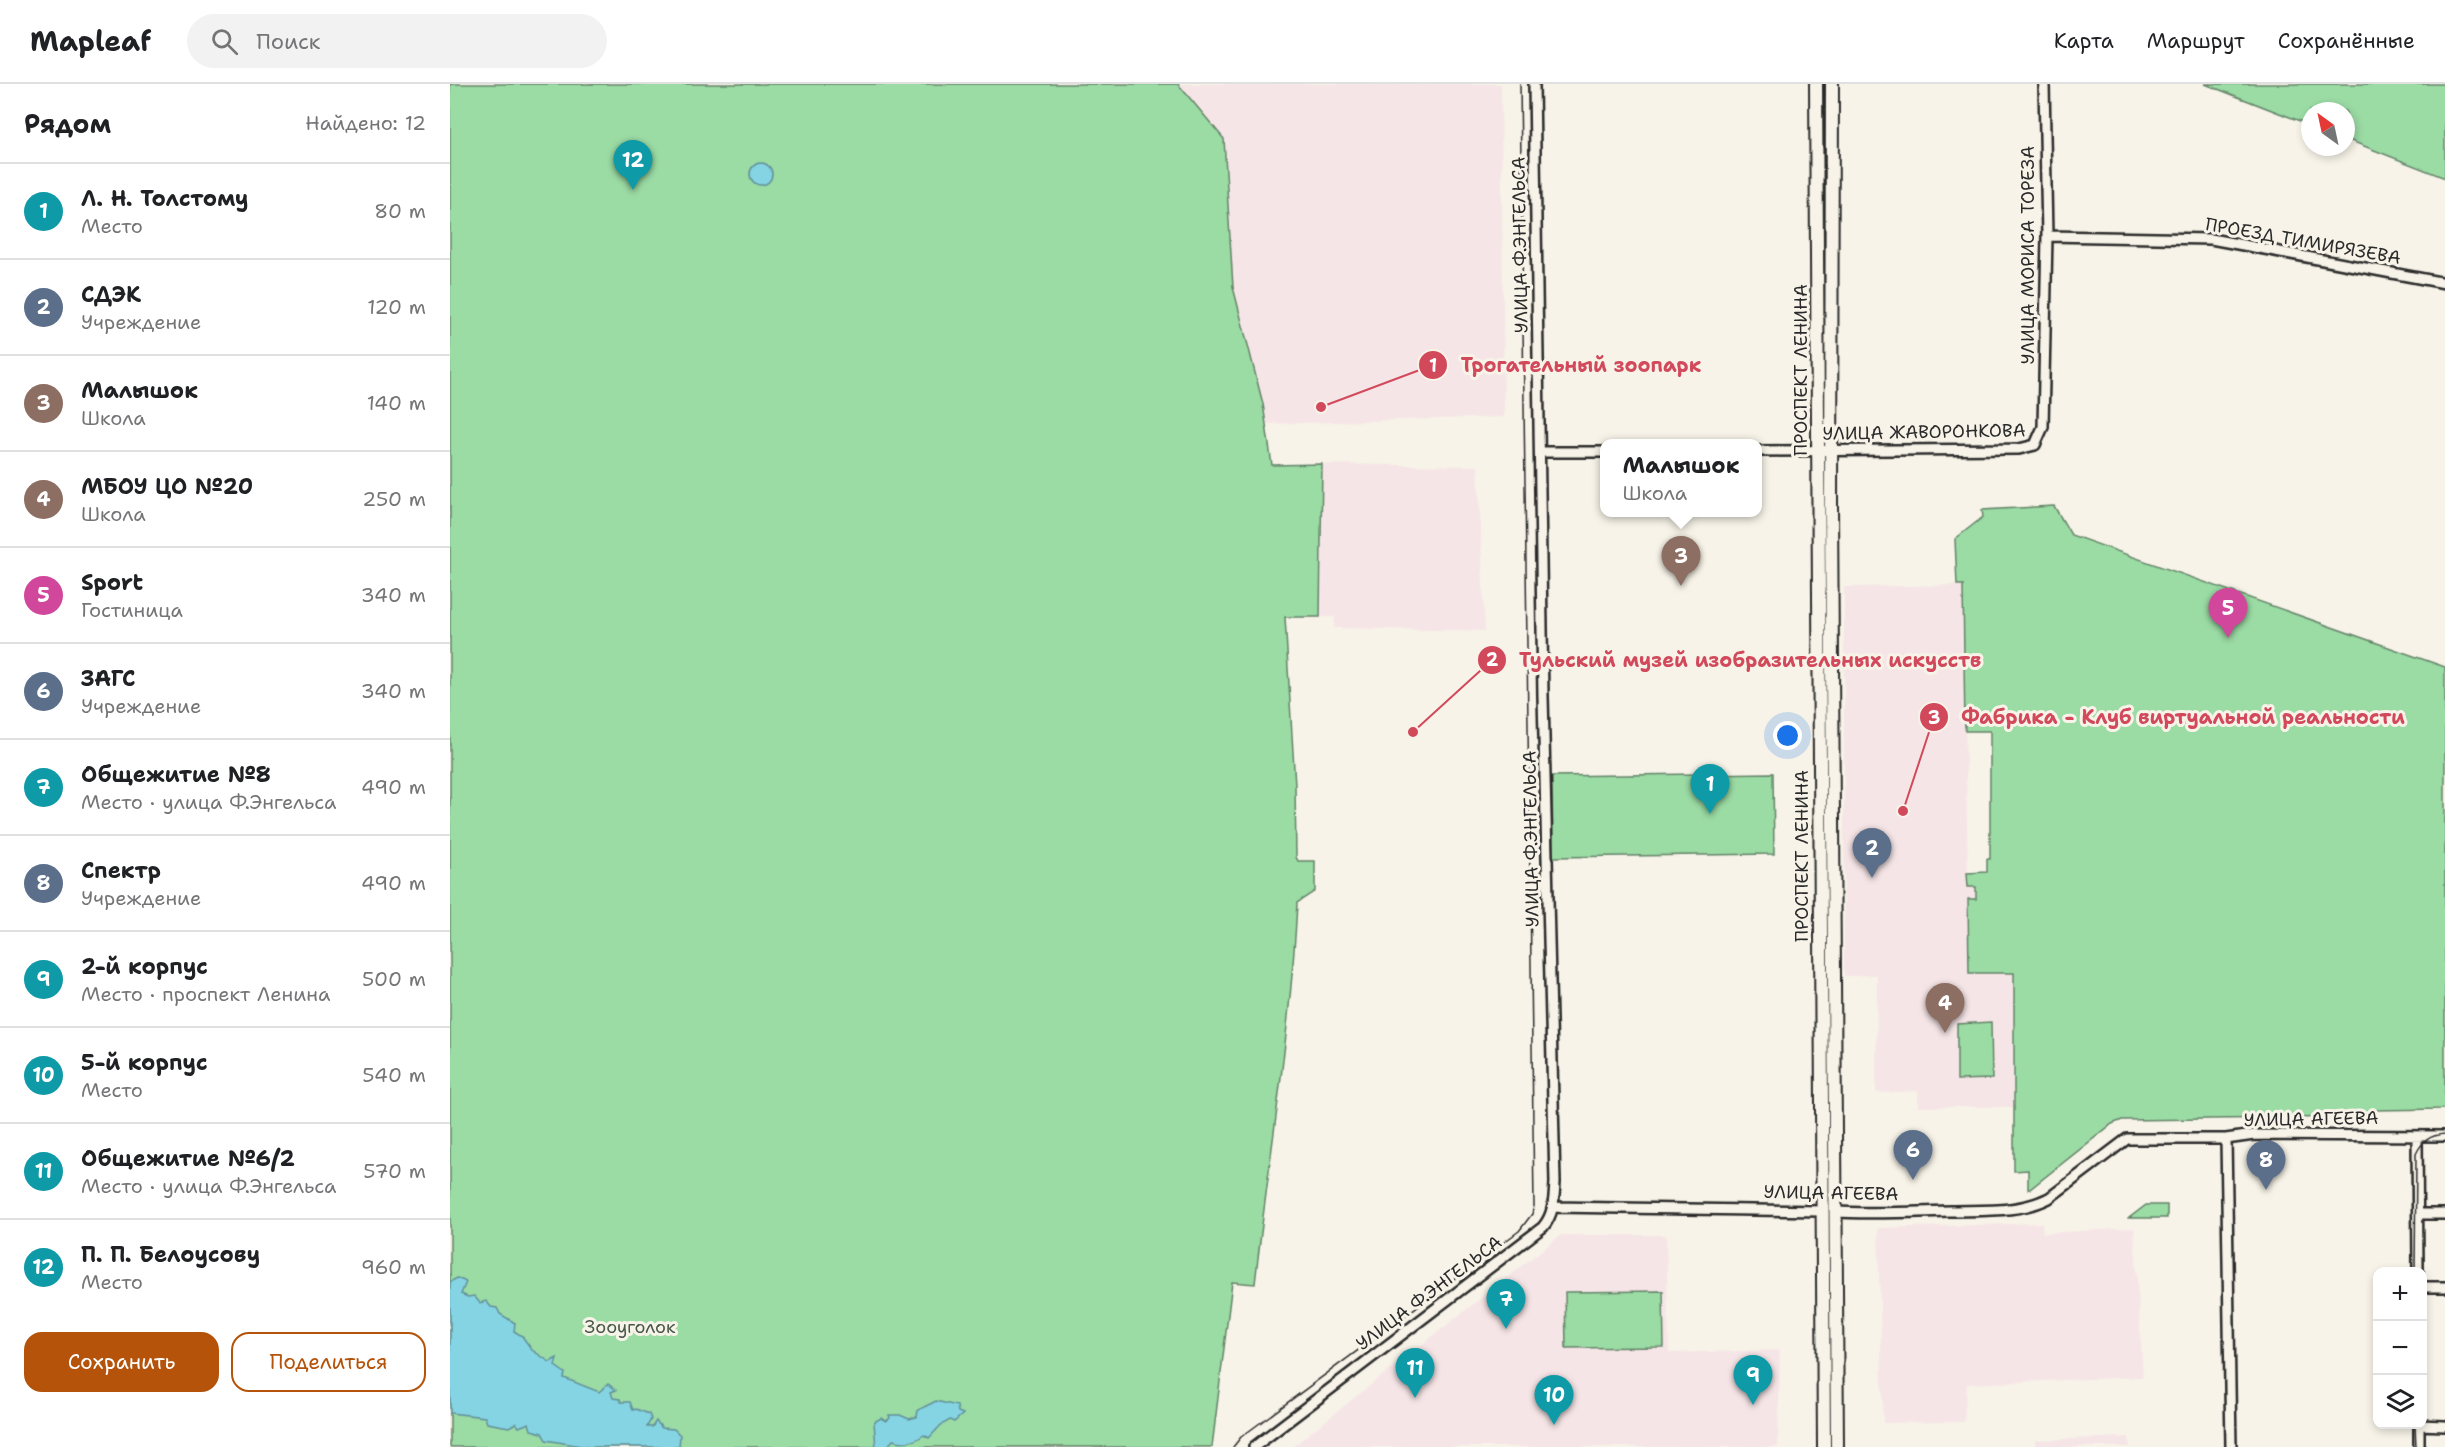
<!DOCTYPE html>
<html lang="ru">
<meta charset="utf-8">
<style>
body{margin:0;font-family:"Shantell Sans",sans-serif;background:#f2f2f2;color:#202124}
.controls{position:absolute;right:18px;bottom:18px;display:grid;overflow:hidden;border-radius:12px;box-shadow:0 3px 9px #0003}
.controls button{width:54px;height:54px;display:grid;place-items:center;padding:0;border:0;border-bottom:2px solid #e0e0e0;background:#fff;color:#202124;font:30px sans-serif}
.compass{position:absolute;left:1851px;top:18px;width:54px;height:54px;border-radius:50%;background:#fff;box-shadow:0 3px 9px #0003;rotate:327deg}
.you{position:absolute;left:1338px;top:652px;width:21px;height:21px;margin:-15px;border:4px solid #fff;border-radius:50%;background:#1a73e8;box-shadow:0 0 0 9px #1a73e833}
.badge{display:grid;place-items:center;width:39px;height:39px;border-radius:50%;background:#b45309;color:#fff;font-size:20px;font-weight:700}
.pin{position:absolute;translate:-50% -50px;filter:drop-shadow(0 2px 3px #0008)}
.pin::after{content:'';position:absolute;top:32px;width:21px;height:18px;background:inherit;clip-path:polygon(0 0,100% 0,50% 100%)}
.popup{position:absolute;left:1150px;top:355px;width:162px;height:78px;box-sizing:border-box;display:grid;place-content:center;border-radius:12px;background:#fff;filter:drop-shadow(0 2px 4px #0005);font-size:20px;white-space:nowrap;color:#757577}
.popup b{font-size:22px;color:#202124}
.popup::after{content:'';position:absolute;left:50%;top:100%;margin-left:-12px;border:12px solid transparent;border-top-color:#fff}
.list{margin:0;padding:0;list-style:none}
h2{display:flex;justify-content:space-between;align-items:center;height:78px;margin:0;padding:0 24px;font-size:26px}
h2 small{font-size:20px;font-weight:400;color:#757577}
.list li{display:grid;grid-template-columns:39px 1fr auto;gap:18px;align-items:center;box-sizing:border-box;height:96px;padding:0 24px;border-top:2px solid #e0e0e0}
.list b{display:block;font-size:22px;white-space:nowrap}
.list p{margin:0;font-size:20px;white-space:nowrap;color:#757577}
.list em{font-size:20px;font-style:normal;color:#757577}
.actions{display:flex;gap:12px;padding:18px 24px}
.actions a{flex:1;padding:14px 0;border:2px solid #b45309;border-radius:18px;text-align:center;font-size:21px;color:#b45309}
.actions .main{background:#b45309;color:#fff}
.icon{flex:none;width:33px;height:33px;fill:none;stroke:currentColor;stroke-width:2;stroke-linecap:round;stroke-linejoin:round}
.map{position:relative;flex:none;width:1995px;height:1363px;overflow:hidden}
header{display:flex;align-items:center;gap:36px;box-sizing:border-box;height:84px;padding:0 30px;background:#fff;border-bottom:2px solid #e0e0e0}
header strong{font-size:28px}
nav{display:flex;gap:33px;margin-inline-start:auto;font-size:21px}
.search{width:420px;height:54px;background:#f2f2f2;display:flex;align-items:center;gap:15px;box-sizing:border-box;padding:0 21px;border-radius:33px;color:#757577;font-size:22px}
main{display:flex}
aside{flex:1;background:#fff}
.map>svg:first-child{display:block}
.built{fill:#f6e5e7}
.green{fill:#9bdba4;stroke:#638368;stroke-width:1.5}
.water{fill:#85d4e3;stroke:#619099;stroke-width:1.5}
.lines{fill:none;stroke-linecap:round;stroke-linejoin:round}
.minor-casing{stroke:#2b2b2b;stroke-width:14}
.major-casing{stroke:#2b2b2b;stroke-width:16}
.minor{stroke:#f7f3e8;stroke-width:9}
.major{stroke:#f7f3e8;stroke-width:12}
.tram{stroke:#2b2b2b;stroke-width:1.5}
.labels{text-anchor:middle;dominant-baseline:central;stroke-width:6;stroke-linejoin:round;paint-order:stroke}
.street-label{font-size:18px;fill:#2b2b2b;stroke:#f7f3e8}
.park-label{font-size:18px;fill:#475749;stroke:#f7f3e8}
.leader{fill:none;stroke:#d1495b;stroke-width:2}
.callout-dot{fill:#d1495b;stroke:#f7f3e8;stroke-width:2}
.mark-label{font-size:18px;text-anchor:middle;font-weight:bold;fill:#fff}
.callout-label{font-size:20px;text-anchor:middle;font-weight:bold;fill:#d1495b;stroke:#f7f3e8;stroke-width:6;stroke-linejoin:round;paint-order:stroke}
</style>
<header>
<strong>Mapleaf</strong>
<div class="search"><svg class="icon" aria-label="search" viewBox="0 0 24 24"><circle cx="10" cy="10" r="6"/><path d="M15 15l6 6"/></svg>Поиск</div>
<nav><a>Карта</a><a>Маршрут</a><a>Сохранённые</a></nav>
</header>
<main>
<aside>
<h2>Рядом<small>Найдено: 12</small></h2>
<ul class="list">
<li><span class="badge" style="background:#0f9aa8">1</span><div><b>Л. Н. Толстому</b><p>Место</p></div><em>80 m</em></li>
<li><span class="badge" style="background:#5c6f8a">2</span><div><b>СДЭК</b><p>Учреждение</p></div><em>120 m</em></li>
<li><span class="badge" style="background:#8d6e63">3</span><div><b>Малышок</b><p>Школа</p></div><em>140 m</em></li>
<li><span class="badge" style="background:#8d6e63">4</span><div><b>МБОУ ЦО №20</b><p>Школа</p></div><em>250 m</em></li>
<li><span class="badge" style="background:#d1479c">5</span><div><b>Sport</b><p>Гостиница</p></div><em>340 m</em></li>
<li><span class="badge" style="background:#5c6f8a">6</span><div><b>ЗАГС</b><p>Учреждение</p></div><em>340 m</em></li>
<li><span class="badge" style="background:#0f9aa8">7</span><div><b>Общежитие №8</b><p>Место · улица Ф.Энгельса</p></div><em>490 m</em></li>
<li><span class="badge" style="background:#5c6f8a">8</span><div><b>Спектр</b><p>Учреждение</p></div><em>490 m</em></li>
<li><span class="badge" style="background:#0f9aa8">9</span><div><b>2-й корпус</b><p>Место · проспект Ленина</p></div><em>500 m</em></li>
<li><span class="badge" style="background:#0f9aa8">10</span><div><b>5-й корпус</b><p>Место</p></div><em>540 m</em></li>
<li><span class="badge" style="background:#0f9aa8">11</span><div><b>Общежитие №6/2</b><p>Место · улица Ф.Энгельса</p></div><em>570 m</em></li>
<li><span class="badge" style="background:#0f9aa8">12</span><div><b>П. П. Белоусову</b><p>Место</p></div><em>960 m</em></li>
</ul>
<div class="actions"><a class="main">Сохранить</a><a>Поделиться</a></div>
</aside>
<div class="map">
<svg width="1995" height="1363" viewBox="0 0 1995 1363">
<rect width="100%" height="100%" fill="#f7f3e8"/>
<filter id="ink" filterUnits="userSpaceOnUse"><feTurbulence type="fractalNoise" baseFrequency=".0167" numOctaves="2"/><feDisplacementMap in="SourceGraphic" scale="12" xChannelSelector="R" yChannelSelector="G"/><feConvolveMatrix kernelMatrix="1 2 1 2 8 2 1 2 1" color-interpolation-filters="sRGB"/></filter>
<g filter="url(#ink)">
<path class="built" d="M 728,0 L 1051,0 L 1054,333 L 816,340 L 783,203 L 774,55 Z
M 872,380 L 1028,382 L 1035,547 L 884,544 L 885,533 L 870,533 Z
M 1513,501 L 1518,802 L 1526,803 L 1526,815 L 1518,816 L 1519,888 L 1564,888 L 1563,1023 L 1468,1023 L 1468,1007 L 1426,1009 L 1427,891 L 1394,892 L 1394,503 Z
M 1592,1139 L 1593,1149 L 1684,1144 L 1693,1293 L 1517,1300 L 1514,1338 L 1433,1339 L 1428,1144 Z
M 1111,1151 L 1216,1151 L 1219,1269 L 1330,1266 L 1328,1363 L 842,1363 Z
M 1679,1353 L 1680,1363 L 1585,1363 L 1585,1356 Z"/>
<path class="green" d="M 0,0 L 728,0 L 774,55 L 783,203 L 813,320 L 822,381 L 872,380 L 870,533 L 835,533 L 845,702 L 846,773 L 848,777 L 865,777 L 865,807 L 847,819 C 841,946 819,1073 805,1200 L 782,1198 L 762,1363 L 0,1363 Z
M 1755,0 L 1995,0 L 1995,94 L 1896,55 L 1896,27 L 1860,27 L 1860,41 Z
M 1604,422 L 1621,451 L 1995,583 L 1995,1025 L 1924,1026 L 1918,1033 L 1672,1036 L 1662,1040 L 1580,1105 L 1578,1105 L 1578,1086 L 1564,1087 L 1564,889 L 1519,889 L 1518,815 L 1526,815 L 1526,803 L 1518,803 L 1517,789 L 1537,788 L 1537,775 L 1540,775 L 1540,647 L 1515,647 L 1513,501 L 1507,501 L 1505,455 L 1533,433 L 1532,426 Z
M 1323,689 L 1324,770 L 1103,773 L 1102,692 Z
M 1541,938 L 1542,995 L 1507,996 L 1507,940 Z
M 1696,1121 L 1717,1121 L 1717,1134 L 1679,1134 Z
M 1213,1207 L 1214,1263 L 1116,1264 L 1115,1208 Z"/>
<path class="water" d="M300 90a11 11 0 1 1 22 0a11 11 0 1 1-22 0Z
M 7,1194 L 16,1198 L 11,1210 L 18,1213 L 24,1212 L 30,1219 L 36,1217 L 41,1223 L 47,1224 L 50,1230 L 65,1239 L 64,1247 L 72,1252 L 82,1266 L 100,1278 L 107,1274 L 105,1282 L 115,1289 L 114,1294 L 149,1308 L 158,1300 L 166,1306 L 161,1308 L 163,1314 L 170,1315 L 171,1318 L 180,1318 L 183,1326 L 186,1325 L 199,1330 L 201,1335 L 197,1343 L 202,1343 L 206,1337 L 212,1344 L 224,1345 L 230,1351 L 229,1363 L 137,1363 L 96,1356 L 92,1349 L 81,1346 L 79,1339 L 69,1343 L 66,1339 L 59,1343 L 37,1339 L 35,1333 L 0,1329 L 0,1198 Z
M 486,1317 L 507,1322 L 508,1328 L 513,1330 L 504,1338 L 500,1336 L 491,1341 L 479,1354 L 474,1351 C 464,1358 455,1360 443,1356 L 437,1363 L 426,1363 L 424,1338 L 431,1334 L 436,1337 L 440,1334 L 439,1331 L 450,1331 L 459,1335 L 467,1333 L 468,1326 Z"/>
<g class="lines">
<g class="minor-casing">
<path id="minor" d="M 1597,152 L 1761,155 L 1995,199
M 1308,367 L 1569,365 L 1585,361 L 1593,343 L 1597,152 L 1594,0
M 1090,368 L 1154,368
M 1967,1052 L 1968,1188
M 1776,1055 L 1781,1363
M 1103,1123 L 1373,1127
M 1385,1128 C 1424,1130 1462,1128 1500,1127 C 1533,1126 1570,1129 1599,1114 L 1677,1055 L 1776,1055 L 1804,1051 L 1995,1052
M 1968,1130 L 1995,1130
M 1972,1203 L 1995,1203
M 1969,1340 L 1969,1363
M 1969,1341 L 1995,1342
M 804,1363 L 1093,1143 C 1104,1130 1104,1115 1105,1098 L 1093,612 L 1084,0"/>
</g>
<g class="major-casing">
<path id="major" d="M 1366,0 L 1374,1363
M 1382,0 L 1381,421 L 1387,1363"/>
</g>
<use href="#minor" class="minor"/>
<use href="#major" class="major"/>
<path class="tram" d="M 1965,1188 L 1966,1070 C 1972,1057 1980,1051 1995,1050
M 1965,1340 L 1966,1363
M 783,1363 L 791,1353 L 1069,1147 L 1082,1130 L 1084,1122 L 1070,0"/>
</g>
</g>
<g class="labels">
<g class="street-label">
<text transform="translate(1853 157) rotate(10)">ПРОЕЗД ТИМИРЯЗЕВА</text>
<text transform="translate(1070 161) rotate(-91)">УЛИЦА Ф.ЭНГЕЛЬСА</text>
<text transform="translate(1578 171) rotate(-90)">УЛИЦА МОРИСА ТОРЕЗА</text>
<text transform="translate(1351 286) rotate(-90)">ПРОСПЕКТ ЛЕНИНА</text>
<text transform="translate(1474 348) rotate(-1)">УЛИЦА ЖАВОРОНКОВА</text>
<text transform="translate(1081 755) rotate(-91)">УЛИЦА Ф.ЭНГЕЛЬСА</text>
<text transform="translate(1352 772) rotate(-90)">ПРОСПЕКТ ЛЕНИНА</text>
<text transform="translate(1861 1035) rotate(-1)">УЛИЦА АГЕЕВА</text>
<text transform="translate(1381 1109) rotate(1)">УЛИЦА АГЕЕВА</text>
<text transform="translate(979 1209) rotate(-37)">УЛИЦА Ф.ЭНГЕЛЬСА</text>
</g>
<g class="park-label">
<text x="180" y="1243">Зооуголок</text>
</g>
</g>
<path class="leader" d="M871 323L983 281M963 648L1042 576M1453 727L1484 633"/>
<g class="callout-dot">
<circle cx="871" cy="323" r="6"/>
<circle cx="963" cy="648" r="6"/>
<circle cx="1453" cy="727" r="6"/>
<circle cx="983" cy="281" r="15"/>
<circle cx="1042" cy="576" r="15"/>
<circle cx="1484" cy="633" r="15"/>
</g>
<g class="mark-label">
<text x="983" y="288">1</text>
<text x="1042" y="582">2</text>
<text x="1484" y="640">3</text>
</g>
<g class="callout-label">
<text x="1131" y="288">Трогательный зоопарк</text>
<text x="1300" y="583">Тульский музей изобразительных искусств</text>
<text x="1733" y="640">Фабрика - Клуб виртуальной реальности</text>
</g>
</svg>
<div class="controls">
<button>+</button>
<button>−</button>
<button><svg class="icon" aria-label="layers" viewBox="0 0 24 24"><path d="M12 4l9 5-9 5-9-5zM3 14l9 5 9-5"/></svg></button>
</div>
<svg class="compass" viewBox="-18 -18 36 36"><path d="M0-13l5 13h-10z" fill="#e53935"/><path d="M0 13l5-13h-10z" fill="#757577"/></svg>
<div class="you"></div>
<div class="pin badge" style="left:1260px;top:730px;background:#0f9aa8">1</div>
<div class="pin badge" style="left:1422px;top:794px;background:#5c6f8a">2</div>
<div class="pin badge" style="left:1231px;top:502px;background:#8d6e63">3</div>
<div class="popup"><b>Малышок</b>Школа</div>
<div class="pin badge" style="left:1495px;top:949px;background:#8d6e63">4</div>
<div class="pin badge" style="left:1778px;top:554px;background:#d1479c">5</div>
<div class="pin badge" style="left:1463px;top:1096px;background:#5c6f8a">6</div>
<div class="pin badge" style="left:1056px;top:1245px;background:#0f9aa8">7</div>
<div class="pin badge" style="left:1816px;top:1106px;background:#5c6f8a">8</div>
<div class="pin badge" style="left:1303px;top:1321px;background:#0f9aa8">9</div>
<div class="pin badge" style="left:1104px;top:1341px;background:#0f9aa8">10</div>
<div class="pin badge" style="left:965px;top:1314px;background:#0f9aa8">11</div>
<div class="pin badge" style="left:183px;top:106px;background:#0f9aa8">12</div>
</div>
</main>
